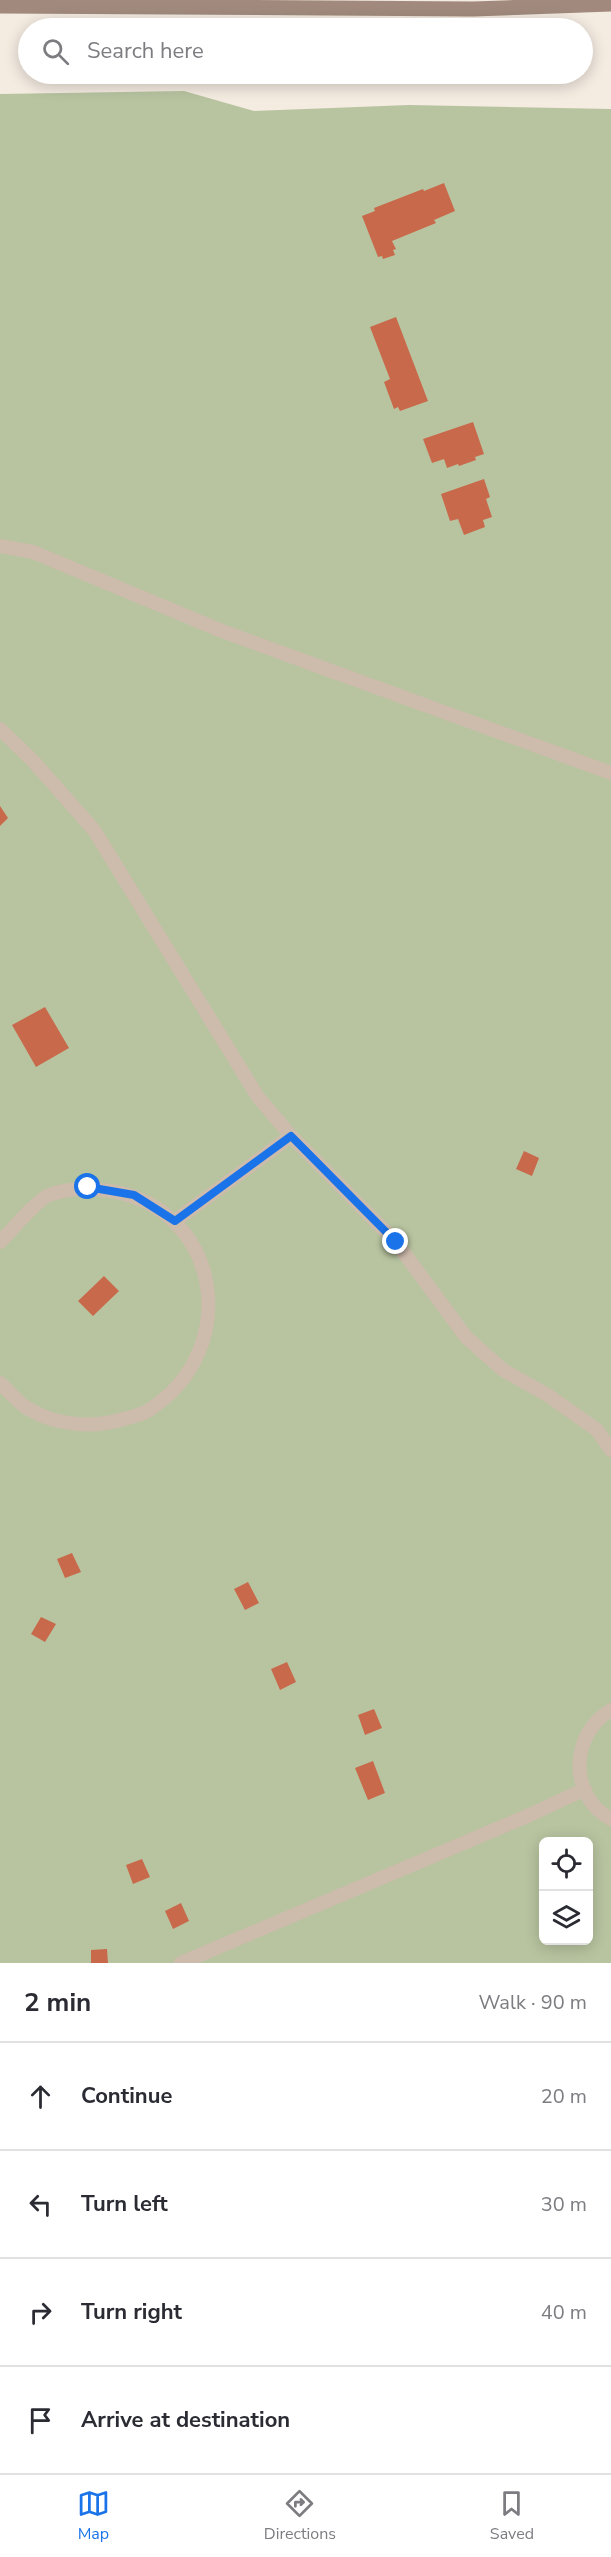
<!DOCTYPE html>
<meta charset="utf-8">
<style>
body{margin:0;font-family:"Nunito Sans",sans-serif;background:#f2f2f3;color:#2b2b33}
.controls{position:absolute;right:18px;bottom:18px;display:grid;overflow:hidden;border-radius:9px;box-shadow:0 3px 15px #0003}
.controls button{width:54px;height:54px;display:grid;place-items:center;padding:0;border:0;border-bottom:2px solid #e1e1e2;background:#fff;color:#2b2b33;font:30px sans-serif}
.stop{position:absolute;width:18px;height:18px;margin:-14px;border:4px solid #1a73e8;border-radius:50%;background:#fff}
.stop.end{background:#1a73e8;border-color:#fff;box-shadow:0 2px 6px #0008}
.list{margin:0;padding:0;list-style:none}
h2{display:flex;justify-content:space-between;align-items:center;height:78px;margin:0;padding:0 24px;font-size:26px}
h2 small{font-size:20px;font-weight:400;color:#7c7c81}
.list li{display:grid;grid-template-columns:39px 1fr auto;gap:18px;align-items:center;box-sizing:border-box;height:108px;padding:0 24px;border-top:2px solid #e1e1e2}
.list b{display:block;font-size:22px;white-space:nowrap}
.list em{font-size:20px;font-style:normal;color:#7c7c81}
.icon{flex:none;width:33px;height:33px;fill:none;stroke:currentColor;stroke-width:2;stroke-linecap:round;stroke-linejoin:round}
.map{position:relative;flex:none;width:611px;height:1963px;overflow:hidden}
.search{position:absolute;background:#fff;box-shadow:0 3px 15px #0003;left:18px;right:18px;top:18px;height:66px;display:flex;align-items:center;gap:15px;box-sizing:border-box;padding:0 21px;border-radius:33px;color:#7c7c81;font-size:22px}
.sheet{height:510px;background:#fff}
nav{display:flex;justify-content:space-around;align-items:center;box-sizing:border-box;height:84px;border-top:2px solid #e1e1e2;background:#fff;font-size:16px;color:#7c7c81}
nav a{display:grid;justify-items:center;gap:3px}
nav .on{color:#1a73e8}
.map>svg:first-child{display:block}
.green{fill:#b8c4a0;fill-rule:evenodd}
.building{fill:#c8694b}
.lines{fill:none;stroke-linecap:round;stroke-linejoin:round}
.service{stroke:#cdbbac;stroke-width:14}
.secondary{stroke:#a18a7d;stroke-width:15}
.route{stroke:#1a73e8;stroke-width:8}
</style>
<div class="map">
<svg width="611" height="1963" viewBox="0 0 611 1963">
<rect width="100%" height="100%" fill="#f4ebe1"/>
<path class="green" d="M 184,91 L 254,111 L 409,105 L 611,109 L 611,1963 L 0,1963 L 0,94 ZM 544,1842 L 588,1842 L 588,1940 L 544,1940 Z"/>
<path class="building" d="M 444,183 L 455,211 L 434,220 L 436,223 L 392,241 L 396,249 L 393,250 L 395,255 L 383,259 L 382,256 L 378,257 L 362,216 L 375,211 L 374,208 L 423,189 L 424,191 Z
M 396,317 L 428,401 L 400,411 L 398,407 L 394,409 L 384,382 L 390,379 L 370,327 Z
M 473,422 L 484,454 L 475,457 L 476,460 L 459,466 L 458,464 L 447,468 L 444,459 L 432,463 L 423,439 Z
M 484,479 L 490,497 L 486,499 L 492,517 L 483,520 L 485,527 L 464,535 L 458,519 L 450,521 L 441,494 Z
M 0,806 L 8,818 L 0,826 Z
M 45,1007 L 69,1048 L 36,1067 L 12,1025 Z
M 524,1151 L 539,1158 L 532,1176 L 516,1169 Z
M 104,1276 L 119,1291 L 93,1316 L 78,1301 Z
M 72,1553 L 81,1572 L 65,1578 L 57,1559 Z
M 248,1582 L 259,1603 L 245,1610 L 234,1589 Z
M 41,1617 L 56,1624 L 45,1642 L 31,1634 Z
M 287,1662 L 296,1682 L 280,1690 L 271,1669 Z
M 374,1709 L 382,1728 L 365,1735 L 358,1715 Z
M 373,1761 L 385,1793 L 368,1800 L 355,1768 Z
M 142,1859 L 150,1877 L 133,1884 L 126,1865 Z
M 181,1903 L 189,1921 L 173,1929 L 165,1911 Z
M 107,1949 L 108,1963 L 91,1963 L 91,1950 Z"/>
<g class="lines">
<path class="service" d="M 0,546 L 33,552 L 222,631 L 611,773
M 0,729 L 33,761 L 94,830 L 258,1097 L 291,1136 L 396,1242 L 466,1337 L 503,1370 L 549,1396 L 597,1430 L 611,1450
M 175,1221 L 291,1136
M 0,1242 C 10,1232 38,1199 49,1195 C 69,1187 91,1188 111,1191 C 223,1210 242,1351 149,1410 C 142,1415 132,1417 123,1419 C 93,1429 54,1425 27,1408 C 17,1402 9,1391 0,1383
M 611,1710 C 570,1734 568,1796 611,1819
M 181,1963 L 532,1814 L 585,1789"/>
<path class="secondary" d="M 0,6 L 473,9 L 611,4"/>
</g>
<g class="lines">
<path class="route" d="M 88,1187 L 134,1195 L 175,1221 L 291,1136 L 396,1242"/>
</g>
</svg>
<div class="controls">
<button><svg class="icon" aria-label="locate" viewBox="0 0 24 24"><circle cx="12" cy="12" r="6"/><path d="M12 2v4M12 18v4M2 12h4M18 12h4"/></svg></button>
<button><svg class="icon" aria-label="layers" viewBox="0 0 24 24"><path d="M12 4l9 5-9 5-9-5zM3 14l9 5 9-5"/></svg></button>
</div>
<div class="stop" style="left:88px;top:1187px"></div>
<div class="stop end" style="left:396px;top:1242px"></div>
<div class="search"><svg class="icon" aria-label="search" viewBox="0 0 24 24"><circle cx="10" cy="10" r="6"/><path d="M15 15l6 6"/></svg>Search here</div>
</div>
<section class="sheet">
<h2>2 min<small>Walk · 90 m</small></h2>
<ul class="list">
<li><svg class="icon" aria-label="ahead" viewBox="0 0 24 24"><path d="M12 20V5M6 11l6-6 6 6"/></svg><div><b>Continue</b></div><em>20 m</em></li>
<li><svg class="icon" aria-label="left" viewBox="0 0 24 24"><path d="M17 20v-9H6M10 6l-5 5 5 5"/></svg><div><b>Turn left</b></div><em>30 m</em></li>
<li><svg class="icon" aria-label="right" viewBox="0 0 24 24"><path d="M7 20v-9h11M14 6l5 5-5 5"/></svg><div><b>Turn right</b></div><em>40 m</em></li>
<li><svg class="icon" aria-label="arrive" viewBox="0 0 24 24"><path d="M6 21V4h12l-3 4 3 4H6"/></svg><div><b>Arrive at destination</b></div></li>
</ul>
</section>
<nav>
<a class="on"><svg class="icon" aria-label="map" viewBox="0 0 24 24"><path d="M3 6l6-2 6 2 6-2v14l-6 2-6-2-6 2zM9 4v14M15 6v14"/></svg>Map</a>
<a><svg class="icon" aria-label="directions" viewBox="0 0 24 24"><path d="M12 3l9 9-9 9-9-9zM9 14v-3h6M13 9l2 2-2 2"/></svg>Directions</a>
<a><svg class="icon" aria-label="saved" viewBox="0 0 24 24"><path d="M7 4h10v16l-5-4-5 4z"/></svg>Saved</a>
</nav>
